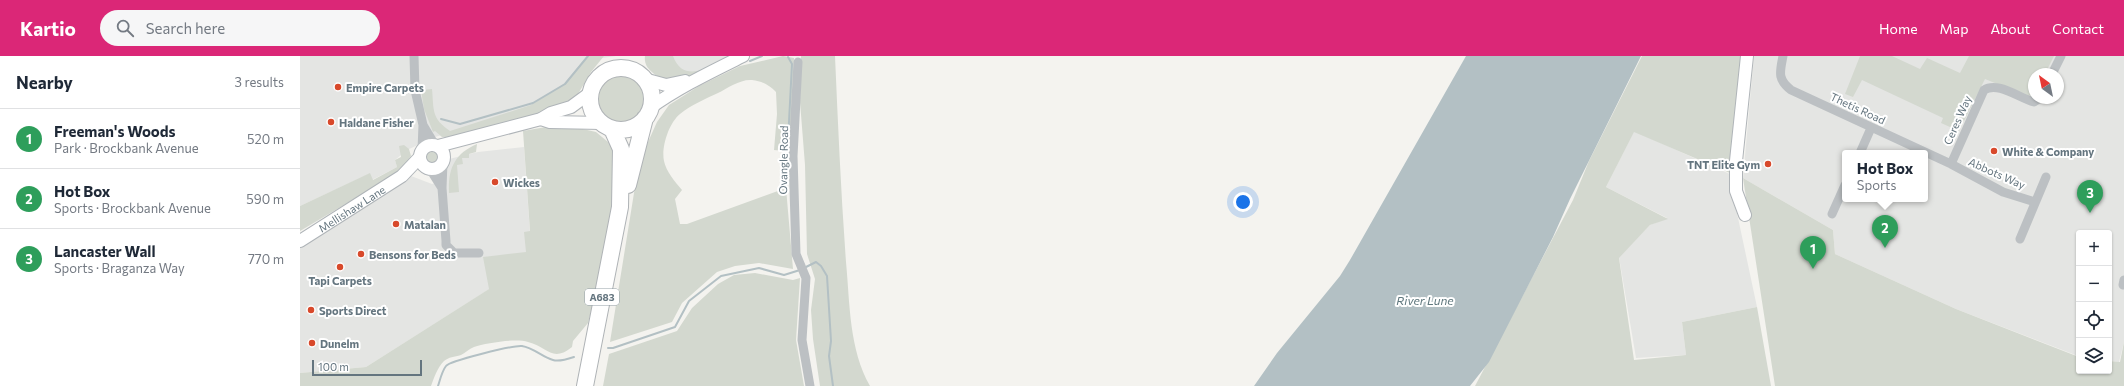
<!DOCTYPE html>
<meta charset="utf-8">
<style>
body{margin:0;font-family:Commissioner,sans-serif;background:#f6f6f7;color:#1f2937}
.controls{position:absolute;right:12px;bottom:12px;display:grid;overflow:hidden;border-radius:4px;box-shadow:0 1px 3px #0004}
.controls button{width:36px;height:36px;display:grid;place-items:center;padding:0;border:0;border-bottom:1px solid #e0e1e3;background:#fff;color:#1f2937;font:20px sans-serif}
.compass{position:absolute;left:1728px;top:12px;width:36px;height:36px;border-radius:50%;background:#fff;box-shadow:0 1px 3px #0004;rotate:327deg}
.scale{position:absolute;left:12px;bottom:10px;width:110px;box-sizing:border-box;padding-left:4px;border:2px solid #64757f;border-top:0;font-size:11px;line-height:14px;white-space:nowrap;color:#64757f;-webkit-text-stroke:3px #fff;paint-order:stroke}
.you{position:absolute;left:943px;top:146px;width:14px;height:14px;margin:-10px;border:3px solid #fff;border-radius:50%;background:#1a73e8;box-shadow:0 0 0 6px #1a73e833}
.badge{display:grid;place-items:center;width:26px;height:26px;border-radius:50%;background:#db2777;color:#fff;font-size:13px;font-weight:700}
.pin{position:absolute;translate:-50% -33px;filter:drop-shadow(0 1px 2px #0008)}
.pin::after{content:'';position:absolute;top:21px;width:14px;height:12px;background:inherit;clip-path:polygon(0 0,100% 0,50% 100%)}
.popup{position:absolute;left:1542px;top:94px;width:86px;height:52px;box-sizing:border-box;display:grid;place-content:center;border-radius:4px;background:#fff;filter:drop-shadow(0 1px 3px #0005);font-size:13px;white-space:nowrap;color:#747a83}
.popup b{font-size:15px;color:#1f2937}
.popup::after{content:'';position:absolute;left:50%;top:100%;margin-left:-8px;border:8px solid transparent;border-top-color:#fff}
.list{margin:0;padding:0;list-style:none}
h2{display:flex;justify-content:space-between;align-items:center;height:52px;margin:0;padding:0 16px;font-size:17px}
h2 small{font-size:13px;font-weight:400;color:#747a83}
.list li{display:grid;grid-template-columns:26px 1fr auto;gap:12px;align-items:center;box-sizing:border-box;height:60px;padding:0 16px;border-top:1px solid #e0e1e3}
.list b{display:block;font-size:15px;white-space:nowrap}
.list p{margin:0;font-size:13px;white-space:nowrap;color:#747a83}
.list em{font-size:13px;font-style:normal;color:#747a83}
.icon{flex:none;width:22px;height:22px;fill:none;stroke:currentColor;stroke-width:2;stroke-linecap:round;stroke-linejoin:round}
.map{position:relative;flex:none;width:1824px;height:330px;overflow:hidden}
header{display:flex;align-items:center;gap:24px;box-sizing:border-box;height:56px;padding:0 20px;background:#db2777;color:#fff}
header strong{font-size:19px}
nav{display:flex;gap:22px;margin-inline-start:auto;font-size:14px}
.search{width:280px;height:36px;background:#f6f6f7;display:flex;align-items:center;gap:10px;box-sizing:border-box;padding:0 14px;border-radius:22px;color:#747a83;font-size:15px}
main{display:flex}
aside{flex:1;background:#fff}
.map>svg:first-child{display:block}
.built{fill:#e4e5e3;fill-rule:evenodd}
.green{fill:#d3d8cf}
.water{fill:#b3c0c4}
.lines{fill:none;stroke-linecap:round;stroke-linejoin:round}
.stream{stroke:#b3c0c4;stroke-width:2}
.secondary-casing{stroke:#afb4b8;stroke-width:14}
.highway-casing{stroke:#afb3b6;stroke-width:18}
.street{stroke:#bcc0c3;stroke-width:9}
.secondary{stroke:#fff;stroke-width:12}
.highway{stroke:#fff;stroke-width:16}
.poi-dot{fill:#d8492b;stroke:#fff;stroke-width:1.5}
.labels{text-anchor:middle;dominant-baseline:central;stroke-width:4;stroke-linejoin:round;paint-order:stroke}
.shield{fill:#fff;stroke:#929ea5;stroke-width:1}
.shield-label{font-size:10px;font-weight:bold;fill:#64757f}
.poi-label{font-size:11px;font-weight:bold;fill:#64757f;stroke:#fff;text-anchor:start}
.street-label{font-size:11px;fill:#64757f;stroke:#fff}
.water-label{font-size:12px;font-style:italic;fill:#5f777d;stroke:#fff}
</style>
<header>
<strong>Kartio</strong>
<div class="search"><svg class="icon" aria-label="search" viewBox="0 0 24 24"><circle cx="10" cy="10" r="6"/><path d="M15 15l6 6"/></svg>Search here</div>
<nav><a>Home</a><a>Map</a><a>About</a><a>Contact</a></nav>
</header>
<main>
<aside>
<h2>Nearby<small>3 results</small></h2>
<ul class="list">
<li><span class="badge" style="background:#2e9e5b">1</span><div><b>Freeman's Woods</b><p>Park · Brockbank Avenue</p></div><em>520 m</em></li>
<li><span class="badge" style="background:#2e9e5b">2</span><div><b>Hot Box</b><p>Sports · Brockbank Avenue</p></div><em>590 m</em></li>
<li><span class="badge" style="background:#2e9e5b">3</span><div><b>Lancaster Wall</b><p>Sports · Braganza Way</p></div><em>770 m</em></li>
</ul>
</aside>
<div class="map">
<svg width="1824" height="330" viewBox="0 0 1824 330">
<rect width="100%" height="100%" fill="#f4f3ef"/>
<path class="built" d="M 0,0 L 316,0 L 289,4 L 267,42 L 135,81 L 107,94 L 95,104 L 97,111 L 72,124 L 69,118 L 0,150 Z
M 345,0 L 432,0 L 395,17 L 355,19 L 347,11 Z
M 1454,0 L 1824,0 L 1824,286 L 1819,306 L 1809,305 L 1809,177 L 1779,177 L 1778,300 L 1656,253 L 1535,198 L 1533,174 L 1443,122 ZM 1734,18 L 1758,18 L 1758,42 L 1734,42 ZM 1545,97 L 1625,97 L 1625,143 L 1545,143 Z
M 1334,75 L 1432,119 L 1434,143 L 1457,251 L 1382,266 L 1386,299 L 1336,302 L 1319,201 L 1350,169 L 1367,162 L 1306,131 Z
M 224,91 L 232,206 L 66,311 L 0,317 L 0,190 L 111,120 L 132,128 L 143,125 L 149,103 L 178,96 Z"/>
<path class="green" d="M 287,0 L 304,0 L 291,16 L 278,38 L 266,47 L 223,63 L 150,81 L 142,81 L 135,75 L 133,76 L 124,53 L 121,34 L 132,33 C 134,54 131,62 150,75 L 231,49 L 264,28 Z
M 345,0 L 373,0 C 384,30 413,9 432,0 C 411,10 373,36 352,16 C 347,12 344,7 345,0 Z
M 483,0 L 494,2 L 490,88 C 486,94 481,95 474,94 L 477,58 L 476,36 C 469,29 462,25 452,24 C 440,23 428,32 418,37 C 405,43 391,49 380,58 C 369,67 361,91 364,105 C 366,115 375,126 382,134 L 375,143 L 380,168 L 387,168 L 486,132 L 493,213 L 459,207 L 435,210 L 417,216 L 382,247 L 372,266 L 310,286 L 339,106 L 357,66 L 369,49 L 399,30 L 440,10 Z
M 501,0 L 535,0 C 538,69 541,138 546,206 C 550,248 549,293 570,330 L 520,330 L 513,283 L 511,254 L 515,223 L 507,198 L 505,109 L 500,46 Z
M 1342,0 L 1445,0 L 1430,117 L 1334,76 L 1306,131 L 1368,163 L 1350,169 L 1319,202 L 1334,304 L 1386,299 L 1382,266 L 1457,251 L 1471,330 L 1175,330 L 1273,144 L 1289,105 Z
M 1560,0 L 1592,0 L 1620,13 L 1627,2 L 1660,17 L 1669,0 L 1754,0 L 1745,18 L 1734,18 L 1732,39 L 1727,40 L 1685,23 L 1659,75 L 1641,67 L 1643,62 L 1562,24 L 1553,41 L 1545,38 Z
M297 43a24 24 0 1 1 48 0a24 24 0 1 1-48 0Z
M 246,71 L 274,71 L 296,76 L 308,86 L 316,99 L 311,154 L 296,236 L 288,267 L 273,285 L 272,291 C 252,307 248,291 228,286 C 216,282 186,287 174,291 C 169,293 165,297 161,299 C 154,301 149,301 144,305 C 137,312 134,322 131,330 L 0,330 L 0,317 L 66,311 L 189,233 L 183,201 L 226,196 L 224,176 L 230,175 L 223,75 Z
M 177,88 L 176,96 L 169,98 L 169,102 L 162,102 L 163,108 L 157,109 L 159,136 L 149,137 C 148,113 154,98 177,88 Z
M 104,89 L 109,93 L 111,100 L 108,104 L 110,107 L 98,117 L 0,175 L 0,150 L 70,117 L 73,124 L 97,111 L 95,104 L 101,101 L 99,90 Z
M125 101a7 7 0 1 1 14 0a7 7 0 1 1-14 0Z
M 1443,122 L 1533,174 L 1535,198 L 1656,253 L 1779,301 L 1779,315 L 1809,315 L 1809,305 L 1820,306 L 1824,286 L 1824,330 L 1475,330 Z
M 455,217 L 493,224 L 500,222 L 496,284 L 504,330 L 303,330 L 309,298 L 377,275 L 392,252 L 418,228 L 434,219 Z"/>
<path class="water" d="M 1166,0 L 1341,0 L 1270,143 L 1253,181 L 1189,306 L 1170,330 L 954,330 L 977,297 L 1040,220 L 1050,204 Z"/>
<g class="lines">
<path class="stream" d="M 450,5 L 462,0
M 141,63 L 160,68 L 233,47 L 265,28 L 288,0
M 488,85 L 492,8 L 488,1
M 504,212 L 516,206 L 521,210 L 527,220 L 531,285 L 529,300 L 533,330
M 308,292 L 313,292 L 375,271 L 389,245 L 421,220 L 459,212 L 484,219 L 500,214
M 138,330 C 140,324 142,315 146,310 C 149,305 214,289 222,290 C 234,292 242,301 253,304 C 259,306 268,303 274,301"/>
<g class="secondary-casing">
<g id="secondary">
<path d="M 344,23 L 366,29 L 385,25"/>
<path d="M 350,52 C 379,31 411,16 443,0"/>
<path d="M 241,63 L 250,66 L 302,67"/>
<circle cx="132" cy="101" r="12"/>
<path d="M 138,90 L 241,63 L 251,57 L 271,51 L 290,37"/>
<path d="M 1445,159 L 1436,135 L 1436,105 L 1447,0"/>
<path id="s1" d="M 0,185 L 102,120 L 120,101"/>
</g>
</g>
<g class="highway-casing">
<path id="highway" d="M290 43a31 31 0 1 1 62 0a31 31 0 1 1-62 0Z
M 328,129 L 345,62
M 285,330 L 320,151 L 321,93 L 312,73"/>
</g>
<path class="street" d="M 114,0 L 115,34 L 123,69 L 122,94
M 1483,0 C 1480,16 1477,23 1491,34 L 1651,108 L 1703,136 L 1735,146
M 498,6 L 493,100 L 496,198 L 506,222 L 502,284 L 510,330
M 1752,18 L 1761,0
M 123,69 L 135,89
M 1560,97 L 1571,72
M 143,106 L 142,132 L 146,185 L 146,189 L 154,197 L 179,197
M 1651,108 L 1684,34 C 1698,25 1719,42 1734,46 L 1740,42
M 130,113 L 142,132
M 1532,158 L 1545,129
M 1720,183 L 1746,121
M 1823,229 L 1824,224"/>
<use href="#secondary" class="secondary"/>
<use href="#highway" class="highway"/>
</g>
<g class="poi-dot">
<circle cx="38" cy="31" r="4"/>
<circle cx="31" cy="66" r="4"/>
<circle cx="1694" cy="95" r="4"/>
<circle cx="1468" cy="108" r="4"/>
<circle cx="195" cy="126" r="4"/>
<circle cx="96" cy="168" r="4"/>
<circle cx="61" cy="198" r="4"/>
<circle cx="40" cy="211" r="4"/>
<circle cx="11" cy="254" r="4"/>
<circle cx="12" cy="287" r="4"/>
</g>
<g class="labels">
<rect class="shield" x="285" y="233" width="34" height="16" rx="3"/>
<g class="shield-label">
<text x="302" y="241">A683</text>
</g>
<g class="poi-label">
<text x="46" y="31">Empire Carpets</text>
<text x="39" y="66">Haldane Fisher</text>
<text x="1702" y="95">White &amp; Company</text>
<text x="1460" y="108" text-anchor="end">TNT Elite Gym</text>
<text x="203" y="126">Wickes</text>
<text x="104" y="168">Matalan</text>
<text x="69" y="198">Bensons for Beds</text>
<text x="40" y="224" text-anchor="middle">Tapi Carpets</text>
<text x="19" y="254">Sports Direct</text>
<text x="20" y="287">Dunelm</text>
</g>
<g class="street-label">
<text transform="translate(1558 52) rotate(25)">Thetis Road</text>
<text transform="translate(1657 64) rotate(-66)">Ceres Way</text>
<text transform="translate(483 104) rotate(-89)">Ovangle Road</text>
<text transform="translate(1697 117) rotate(24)">Abbots Way</text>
<text stroke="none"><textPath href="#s1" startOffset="61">Mellishaw Lane</textPath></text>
</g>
<g class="water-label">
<text x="1125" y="244">River Lune</text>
</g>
</g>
</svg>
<div class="controls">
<button>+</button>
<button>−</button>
<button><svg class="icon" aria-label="locate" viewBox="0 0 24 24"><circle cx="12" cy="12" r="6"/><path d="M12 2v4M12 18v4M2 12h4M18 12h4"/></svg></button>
<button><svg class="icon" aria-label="layers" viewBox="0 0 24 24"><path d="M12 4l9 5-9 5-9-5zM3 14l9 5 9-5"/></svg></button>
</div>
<svg class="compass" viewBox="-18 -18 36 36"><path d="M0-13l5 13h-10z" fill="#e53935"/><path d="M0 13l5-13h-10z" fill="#747a83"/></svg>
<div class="scale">100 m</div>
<div class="you"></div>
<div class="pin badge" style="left:1513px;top:213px;background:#2e9e5b">1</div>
<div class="pin badge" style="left:1585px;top:192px;background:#2e9e5b">2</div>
<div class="popup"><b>Hot Box</b>Sports</div>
<div class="pin badge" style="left:1790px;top:157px;background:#2e9e5b">3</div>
</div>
</main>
